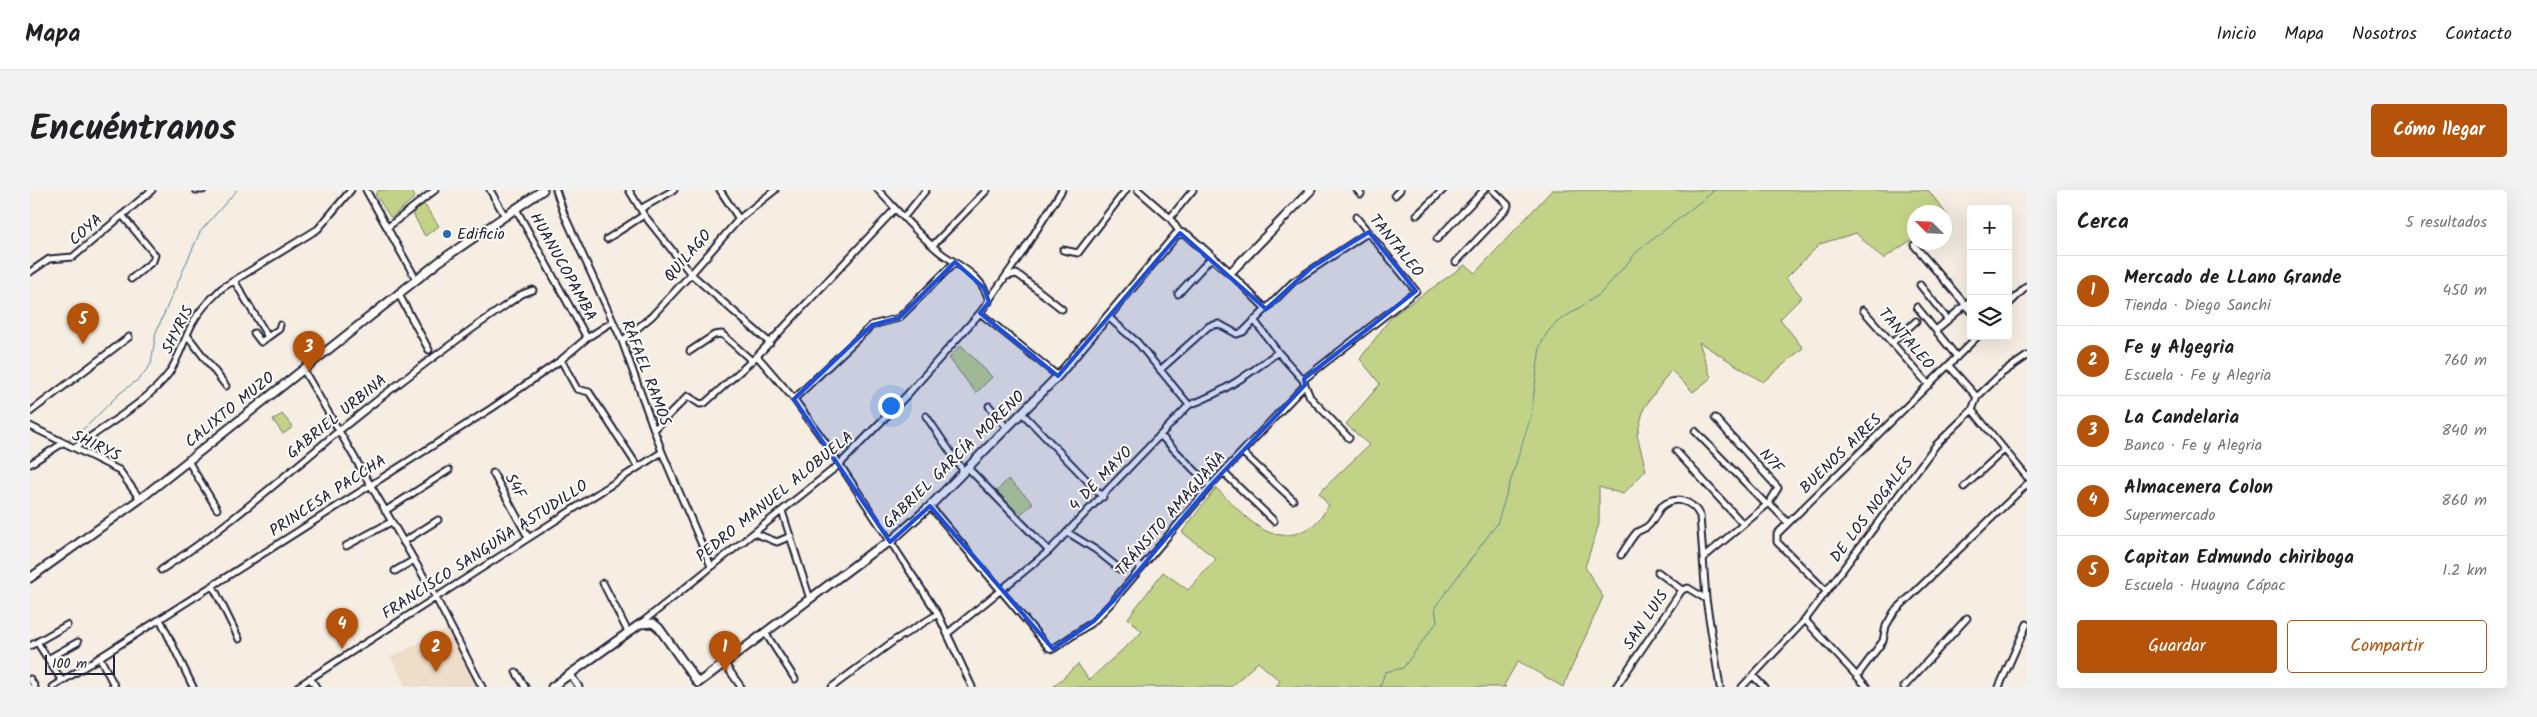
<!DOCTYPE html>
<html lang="es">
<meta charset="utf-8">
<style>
body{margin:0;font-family:Kalam,sans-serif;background:#f2f2f2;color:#202124}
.controls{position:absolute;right:15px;top:15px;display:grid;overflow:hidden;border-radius:5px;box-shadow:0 5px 20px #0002}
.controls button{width:45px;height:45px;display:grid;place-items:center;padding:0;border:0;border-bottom:1px solid #e0e0e0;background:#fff;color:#202124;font:25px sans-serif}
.compass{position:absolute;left:1877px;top:15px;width:45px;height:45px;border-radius:50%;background:#fff;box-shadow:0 5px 20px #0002;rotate:294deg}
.scale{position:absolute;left:15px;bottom:12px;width:70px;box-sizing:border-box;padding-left:5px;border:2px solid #22223b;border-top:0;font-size:14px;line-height:18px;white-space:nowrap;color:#22223b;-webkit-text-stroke:4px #fdfcf7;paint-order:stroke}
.you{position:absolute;left:860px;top:215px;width:18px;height:18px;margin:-12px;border:4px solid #fff;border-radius:50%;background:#1a73e8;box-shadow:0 0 0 8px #1a73e833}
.badge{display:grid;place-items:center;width:32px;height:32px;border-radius:50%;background:#b45309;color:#fff;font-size:16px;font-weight:700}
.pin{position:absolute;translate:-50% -41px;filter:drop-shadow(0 1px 2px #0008)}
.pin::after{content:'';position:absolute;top:26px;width:18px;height:15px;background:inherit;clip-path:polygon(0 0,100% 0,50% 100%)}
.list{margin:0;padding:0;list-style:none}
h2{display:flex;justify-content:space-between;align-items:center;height:65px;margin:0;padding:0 20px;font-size:21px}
h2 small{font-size:16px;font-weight:400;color:#757577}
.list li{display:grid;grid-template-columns:32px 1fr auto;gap:15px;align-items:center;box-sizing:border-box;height:70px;padding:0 20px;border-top:1px solid #e0e0e0}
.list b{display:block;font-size:19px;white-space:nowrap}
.list p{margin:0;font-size:16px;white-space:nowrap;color:#757577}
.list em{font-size:16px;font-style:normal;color:#757577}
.actions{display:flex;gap:10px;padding:15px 20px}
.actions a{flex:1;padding:11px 0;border:1px solid #b45309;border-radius:5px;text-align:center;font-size:18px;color:#b45309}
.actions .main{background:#b45309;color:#fff}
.icon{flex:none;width:28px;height:28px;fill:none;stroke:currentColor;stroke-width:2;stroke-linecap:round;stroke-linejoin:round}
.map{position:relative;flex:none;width:1997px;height:497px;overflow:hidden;border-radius:5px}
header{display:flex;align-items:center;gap:30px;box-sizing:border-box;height:70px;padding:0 25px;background:#fff;border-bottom:1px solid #e0e0e0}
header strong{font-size:24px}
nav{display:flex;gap:28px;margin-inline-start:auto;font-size:18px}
.intro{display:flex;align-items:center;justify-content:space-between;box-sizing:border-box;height:120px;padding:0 30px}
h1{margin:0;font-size:35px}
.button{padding:12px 22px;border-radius:5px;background:#b45309;color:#fff;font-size:18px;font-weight:700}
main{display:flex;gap:30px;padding:0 30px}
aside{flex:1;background:#fff;border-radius:5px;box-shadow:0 5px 20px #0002}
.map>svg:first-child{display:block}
.built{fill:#eeddc8}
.green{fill:#c2d387;stroke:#727a61}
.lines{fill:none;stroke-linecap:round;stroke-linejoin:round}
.stream{stroke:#58839c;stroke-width:1}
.street-casing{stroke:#22223b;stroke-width:9}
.secondary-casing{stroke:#22223b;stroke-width:11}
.street{stroke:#fdfcf7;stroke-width:5}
.secondary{stroke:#fdfcf7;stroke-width:7}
.marked{fill:#1d4ed8;fill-opacity:0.2;stroke:#1d4ed8;stroke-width:4;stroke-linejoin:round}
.poi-dot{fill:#1f6fb2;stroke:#fdfcf7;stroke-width:2}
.labels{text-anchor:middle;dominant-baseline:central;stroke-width:4;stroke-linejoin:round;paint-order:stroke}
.street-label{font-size:16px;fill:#22223b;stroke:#fdfcf7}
.poi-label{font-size:16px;fill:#22223b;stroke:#fdfcf7;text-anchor:start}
</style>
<header>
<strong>Mapa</strong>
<nav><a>Inicio</a><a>Mapa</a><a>Nosotros</a><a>Contacto</a></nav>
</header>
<div class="intro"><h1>Encuéntranos</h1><a class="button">Cómo llegar</a></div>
<main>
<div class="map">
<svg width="1997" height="497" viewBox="0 0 1997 497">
<rect width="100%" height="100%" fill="#f6eee2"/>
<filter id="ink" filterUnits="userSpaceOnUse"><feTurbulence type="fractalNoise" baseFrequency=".02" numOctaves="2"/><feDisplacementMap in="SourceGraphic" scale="10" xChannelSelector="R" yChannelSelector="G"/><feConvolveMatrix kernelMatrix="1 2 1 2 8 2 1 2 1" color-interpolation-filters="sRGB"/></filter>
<g filter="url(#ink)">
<path class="built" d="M 421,437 L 451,497 L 376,497 L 361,467 Z"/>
<path class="green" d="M 349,0 L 381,0 L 385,7 L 361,28 L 345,4 Z
M 1522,0 L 1898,0 L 1918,26 L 1915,28 L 1914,22 L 1884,22 L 1884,48 L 1853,69 L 1826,43 L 1790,54 L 1756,88 L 1772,107 L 1750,129 L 1773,158 L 1733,192 L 1669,152 L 1681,188 L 1663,202 L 1641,180 L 1614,218 L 1607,245 L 1616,280 L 1593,304 L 1569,297 L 1569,334 L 1555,377 L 1573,407 L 1533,497 L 1488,471 L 1474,495 L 1476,497 L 1246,497 L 1250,491 L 1228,472 L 1201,497 L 1023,497 L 1048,474 L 1059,490 L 1112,442 L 1098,428 L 1133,382 L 1158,400 L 1186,369 L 1152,342 L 1186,298 C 1215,324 1238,362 1281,337 C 1288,333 1294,322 1299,316 L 1289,303 L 1339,255 L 1316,234 L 1350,194 L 1330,169 L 1362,126 L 1435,75 L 1445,83 Z
M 393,13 L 409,36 L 395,46 L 382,22 Z
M 931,155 L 962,187 L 946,203 L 919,168 Z
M 252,224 L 263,237 L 253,244 L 243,230 Z
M 978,289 L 1003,313 L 990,325 L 967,301 Z"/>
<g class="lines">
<path class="stream" d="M 37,252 L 58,235 L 89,204 L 110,188 L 121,174 L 126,142 L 170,42 L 207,0
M 0,278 L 26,260
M 1350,497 L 1355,482 L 1373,478 L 1407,432 L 1405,417 L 1467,334 L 1501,226 L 1510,156 L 1517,143 L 1526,133 L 1570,104 L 1608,61 L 1685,0"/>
<g class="street-casing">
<path id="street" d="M 166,0 L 173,0
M 336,0 L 386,89
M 460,0 L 475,26
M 526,0 L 534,24 L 592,151 L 632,262 L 681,376
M 599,0 L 614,25 L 661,84 L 740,153
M 690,0 L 709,29
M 848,0 C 868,21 888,45 911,63 C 930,77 954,86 959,112
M 1108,0 L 1140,28 L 1150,43
M 1327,0 L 1331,4
M 1365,5 L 1370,0
M 612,18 L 644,0
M 486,19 L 557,148
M 92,25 L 125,65 L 123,71 L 101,89
M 1387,25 L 1413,0
M 874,27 L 896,0
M 1140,28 L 1163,0
M 358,37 L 405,0
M 577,49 L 614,25
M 1407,49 L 1454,0
M 903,55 L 957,0
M 1884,55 L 1941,121
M 1033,60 L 1048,63 L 1096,0
M 1426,72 L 1477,18 L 1478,15 L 1463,0
M 0,82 L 19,69 L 43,67 L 122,0
M 1200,83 L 1236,119
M 977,86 L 986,84 L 990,86 L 1032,119
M 205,92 L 238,147
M 1890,95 L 1918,130
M 368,103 L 399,160
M 1148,104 L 1182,67
M 1978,115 L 1997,96
M 1887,117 L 1927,167
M 1833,120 L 1899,195
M 950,123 L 1028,186
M 1077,126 L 1108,153 L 1159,215
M 1224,130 L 1248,162 L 1273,190 L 1280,207 L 1319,248
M 1906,140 L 1941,110
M 224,143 L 231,152 L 249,139 L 250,135
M 157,145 L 196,196
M 592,151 L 622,126 L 661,84 L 709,29 L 745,0
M 1862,153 L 1886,131
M 660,161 L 684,145 L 692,144 L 722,171
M 727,166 L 764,209 L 795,252 L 908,424 L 942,497
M 531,170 L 547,199 L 559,202 L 608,277
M 1920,177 L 1947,207
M 273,179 L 405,406 L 452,497
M 1130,180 L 1179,136 L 1189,134 L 1207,144 L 1213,142 L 1263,92 L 1339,42
M 1273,190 L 1386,101 L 1326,27
M 764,209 L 842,135 L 869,128 L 925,72
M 959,216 L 977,238
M 1942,220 L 1997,287
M 0,222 L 99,147
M 992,223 L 1073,307
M 896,226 L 934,282
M 0,236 L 89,280 L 110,309
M 625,239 L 658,206 L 670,214 L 675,213 L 727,166 L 865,19
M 1665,241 L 1737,315
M 1130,245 L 1180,296
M 46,257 C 73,237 120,210 139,183 C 149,168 154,150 162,134 C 169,120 181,109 192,98 L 288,39 L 321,0
M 1646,261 L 1713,334
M 1212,262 L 1263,310
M 158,271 L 187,319
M 0,274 L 33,253
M 938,278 L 1019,361
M 1193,282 L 1244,331
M 463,283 L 498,347
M 1934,297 L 1974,260
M 1739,313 L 1758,333
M 900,316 L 1019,458 L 1023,459 L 1064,431 L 1084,410 L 1180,296 L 1275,195
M 355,321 L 419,280
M 752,321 L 780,409
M 1037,342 L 1066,360 L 1091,380 L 1101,371 L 1112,377
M 724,343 L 747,352 L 761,346
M 373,352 L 408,330
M 316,356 L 361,332
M 1591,365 C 1596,358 1601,348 1607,342 C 1612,339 1617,338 1620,334 C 1625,328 1627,322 1631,317 C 1645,305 1662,310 1670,326 L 1676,409 L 1690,497
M 1673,368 L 1739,313 L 1748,298 L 1685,228
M 131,380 C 195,339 252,288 310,240 C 369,192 429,147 492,104 L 503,100
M 365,381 L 384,370
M 1628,382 L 1652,400
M 573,393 L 598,442
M 183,396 L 209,449
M 1796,401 L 1747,352 L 1747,344 L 1948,146
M 130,429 L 163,497
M 1775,430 L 1837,497
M 610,434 L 810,274 L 877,205 L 950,123 L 992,63 L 1032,0
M 918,443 L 1019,361 L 1159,215 C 1193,203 1219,184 1248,162
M 736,444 L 765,489
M 7,452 L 32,491
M 0,456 L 37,435
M 70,468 L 85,497
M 18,469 L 48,452
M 695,474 L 711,497
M 486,482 L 495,497
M 540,484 L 549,497
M 1723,486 L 1734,497
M 1827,486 L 1853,451 L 1856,436 L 1864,422 L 1997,294
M 280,488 L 286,497
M 0,489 L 5,497
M 23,497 L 462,218 L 531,170 L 557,148 L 582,132
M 267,497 L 632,262
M 802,497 L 865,450 L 908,424
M 1586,497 L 1652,400 L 1658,398 L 1676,409
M 1712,497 L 1775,430 L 1906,255 L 1942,220 L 1947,207 L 1971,184 L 1997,166
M 1874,497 L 1937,428
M 1969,497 L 1997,434"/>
</g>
<g class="secondary-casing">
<path id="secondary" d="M 0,388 L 110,309 L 410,71 L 513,0
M 522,497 L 610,434 L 623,433 L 629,438 L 668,493 L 841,363 L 860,352 L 900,316 L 1028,186 L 1146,45 L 1150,43 L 1157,45 L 1200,83 L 1281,0"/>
</g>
<use href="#street" class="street"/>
<use href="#secondary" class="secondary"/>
</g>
</g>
<path class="marked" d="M 1339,42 L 1386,101 L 1274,189 L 1275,195 L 1180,296 L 1084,410 L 1064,431 L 1023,459 L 900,316 L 860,352 L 764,209 L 842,135 L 869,128 L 925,72 L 954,98 L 959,112 L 950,123 L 1028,186 L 1150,43 L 1236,119 L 1282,77 Z"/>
<circle class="poi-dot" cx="417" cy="44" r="5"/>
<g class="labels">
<g class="street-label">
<text transform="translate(56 40) rotate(-41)">COYA</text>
<text transform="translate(1366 56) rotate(51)">TANTALEO</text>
<text transform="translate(658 66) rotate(-49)">QUILAGO</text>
<text transform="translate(533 77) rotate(61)">HUANUCOPAMBA</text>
<text transform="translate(148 140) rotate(-63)">SHYRIS</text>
<text transform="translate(1876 149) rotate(49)">TANTALEO</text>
<text transform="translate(616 183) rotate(69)">RAFAEL RAMOS</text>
<text transform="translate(200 220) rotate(-39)">CALIXTO MUZO</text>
<text transform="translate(307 227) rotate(-39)">GABRIEL URBINA</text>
<text transform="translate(66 256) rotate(26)">SHIRYS</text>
<text transform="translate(1811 264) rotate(-44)">BUENOS AIRES</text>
<text transform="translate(924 270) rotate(-44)">GABRIEL GARCÍA MORENO</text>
<text transform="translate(1741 271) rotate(47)">N7F</text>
<text transform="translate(1071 289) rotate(-46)">4 DE MAYO</text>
<text transform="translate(485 296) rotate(61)">S4F</text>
<text transform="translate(298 306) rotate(-33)">PRINCESA PACCHA</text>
<text transform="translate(745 307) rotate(-39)">PEDRO MANUEL ALOBUELA</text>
<text transform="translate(1842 320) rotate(-53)">DE LOS NOGALES</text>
<text transform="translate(1141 324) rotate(-49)">TRÁNSITO AMAGUAÑA</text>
<text transform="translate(455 360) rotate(-33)">FRANCISCO SANGUÑA ASTUDILLO</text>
<text transform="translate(1616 430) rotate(-56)">SAN LUIS</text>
</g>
<g class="poi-label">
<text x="427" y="44">Edificio</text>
</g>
</g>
</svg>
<div class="controls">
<button>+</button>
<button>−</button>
<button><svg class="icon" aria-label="layers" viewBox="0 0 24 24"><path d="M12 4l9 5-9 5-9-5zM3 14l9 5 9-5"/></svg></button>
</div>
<svg class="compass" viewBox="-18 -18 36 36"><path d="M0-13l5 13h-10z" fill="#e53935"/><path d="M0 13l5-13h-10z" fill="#757577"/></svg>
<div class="scale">100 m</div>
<div class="you"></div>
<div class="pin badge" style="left:695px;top:482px">1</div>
<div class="pin badge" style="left:406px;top:482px">2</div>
<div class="pin badge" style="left:279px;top:182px">3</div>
<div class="pin badge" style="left:312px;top:459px">4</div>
<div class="pin badge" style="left:53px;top:154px">5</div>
</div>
<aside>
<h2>Cerca<small>5 resultados</small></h2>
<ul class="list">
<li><span class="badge">1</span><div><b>Mercado de LLano Grande</b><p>Tienda · Diego Sanchi</p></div><em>450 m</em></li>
<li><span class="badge">2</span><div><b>Fe y Algegria</b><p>Escuela · Fe y Alegria</p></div><em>760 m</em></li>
<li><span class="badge">3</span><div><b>La Candelaria</b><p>Banco · Fe y Alegria</p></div><em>840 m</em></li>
<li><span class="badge">4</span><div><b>Almacenera Colon</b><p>Supermercado</p></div><em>860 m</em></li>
<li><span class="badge">5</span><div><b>Capitan Edmundo chiriboga</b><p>Escuela · Huayna Cápac</p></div><em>1.2 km</em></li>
</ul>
<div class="actions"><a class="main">Guardar</a><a>Compartir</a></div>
</aside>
</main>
